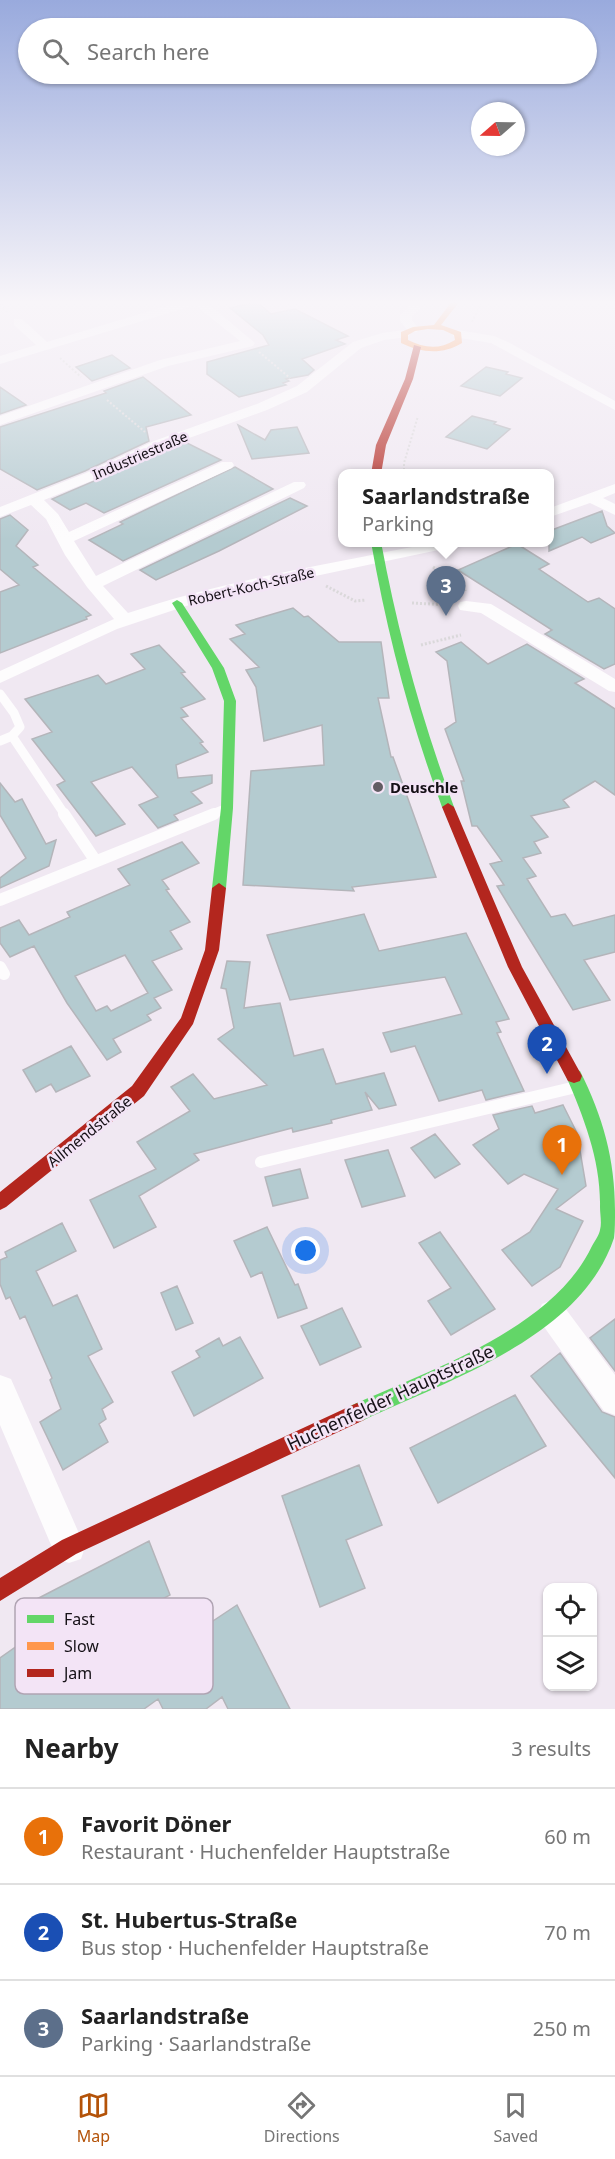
<!DOCTYPE html>
<meta charset="utf-8">
<style>
body{margin:0;font-family:"Noto Sans",sans-serif;background:#f2f2f2;color:#222}
.controls{position:absolute;right:18px;bottom:18px;display:grid;overflow:hidden;border-radius:12px;box-shadow:0 2px 4px #0004}
.controls button{width:54px;height:54px;display:grid;place-items:center;padding:0;border:0;border-bottom:2px solid #e0e0e0;background:#fff;color:#222;font:30px sans-serif}
.compass{position:absolute;left:471px;top:102px;width:54px;height:54px;border-radius:50%;background:#fff;box-shadow:0 2px 4px #0004;rotate:250deg}
.you{position:absolute;left:306px;top:1251px;width:21px;height:21px;margin:-15px;border:4px solid #fff;border-radius:50%;background:#1a73e8;box-shadow:0 0 0 9px #1a73e833}
.badge{display:grid;place-items:center;width:39px;height:39px;border-radius:50%;background:#b45309;color:#fff;font-size:20px;font-weight:700}
.pin{position:absolute;translate:-50% -50px;filter:drop-shadow(0 2px 3px #0008)}
.pin::after{content:'';position:absolute;top:32px;width:21px;height:18px;background:inherit;clip-path:polygon(0 0,100% 0,50% 100%)}
.popup{position:absolute;left:338px;top:469px;width:216px;height:78px;box-sizing:border-box;display:grid;place-content:center;border-radius:12px;background:#fff;filter:drop-shadow(0 2px 4px #0005);font-size:20px;white-space:nowrap;color:#767676}
.popup b{font-size:22px;color:#222}
.popup::after{content:'';position:absolute;left:50%;top:100%;margin-left:-12px;border:12px solid transparent;border-top-color:#fff}
.list{margin:0;padding:0;list-style:none}
h2{display:flex;justify-content:space-between;align-items:center;height:78px;margin:0;padding:0 24px;font-size:26px}
h2 small{font-size:20px;font-weight:400;color:#767676}
.list li{display:grid;grid-template-columns:39px 1fr auto;gap:18px;align-items:center;box-sizing:border-box;height:96px;padding:0 24px;border-top:2px solid #e0e0e0}
.list b{display:block;font-size:22px;white-space:nowrap}
.list p{margin:0;font-size:20px;white-space:nowrap;color:#767676}
.list em{font-size:20px;font-style:normal;color:#767676}
.icon{flex:none;width:33px;height:33px;fill:none;stroke:currentColor;stroke-width:2;stroke-linecap:round;stroke-linejoin:round}
.map{position:relative;flex:none;width:615px;height:1709px;overflow:hidden}
.search{position:absolute;background:#fff;box-shadow:0 2px 4px #0004;left:18px;right:18px;top:18px;height:66px;display:flex;align-items:center;gap:15px;box-sizing:border-box;padding:0 21px;border-radius:33px;color:#767676;font-size:22px}
.sheet{height:366px;background:#fff}
nav{display:flex;justify-content:space-around;align-items:center;box-sizing:border-box;height:84px;border-top:2px solid #e0e0e0;background:#fff;font-size:16px;color:#767676}
nav a{display:grid;justify-items:center;gap:3px}
nav .on{color:#b45309}
.map>svg:first-child{display:block}
.building{fill:#b4cbd0;stroke:#b4b5ba;stroke-width:1.5;fill-rule:evenodd}
.lines{fill:none;stroke-linecap:round;stroke-linejoin:round}
.path-far1{stroke:#dad8da;stroke-width:2;stroke-dasharray:2 2;stroke-linecap:butt}
.path{stroke:#dad8da;stroke-width:3;stroke-dasharray:2 2;stroke-linecap:butt}
.lane-far1{stroke:#fdfcfd;stroke-width:9}
.lane{stroke:#fdfcfd;stroke-width:12}
.street{fill:#fdfcfd;fill-rule:evenodd}
.fast{fill:#63d668;fill-rule:evenodd}
.slow{fill:#ff974d;fill-rule:evenodd}
.jam{fill:#b3261e;fill-rule:evenodd}
.poi-dot{fill:#625c63;stroke:#f3e4f6;stroke-width:2}
.labels{text-anchor:middle;dominant-baseline:central;stroke-width:5;stroke-linejoin:round;paint-order:stroke}
.far-street-label{font-size:14px;fill:#151016;stroke:#f3e4f6}
.poi-label{font-size:15px;font-weight:bold;fill:#151016;stroke:#f3e4f6;text-anchor:start}
.street-label{font-size:15px;fill:#151016;stroke:#f3e4f6}
.near-street-label{font-size:18px;fill:#151016;stroke:#f3e4f6}
.key{fill:#f3e4f6;stroke:#b0a4b3;stroke-width:1.5}
.key-label{font-size:16px;fill:#151016}
</style>
<div class="map">
<svg width="615" height="1709" viewBox="0 0 615 1709">
<rect width="100%" height="100%" fill="#f0e8f2"/>
<path class="building" d="M 257,302 L 271,314 L 295,309 L 348,336 L 336,340 L 345,344 L 302,359 L 314,370 L 308,375 L 286,379 L 289,381 L 283,383 L 286,385 L 239,397 L 207,374 L 207,362 L 269,345 L 263,335 L 230,308 Z
M 112,355 L 130,368 L 92,381 L 76,367 Z
M 486,367 L 508,372 L 506,374 L 522,378 L 500,396 L 461,386 Z
M 143,377 L 191,415 L 146,427 L 149,441 L 85,471 L 37,490 L 0,469 L 0,427 L 106,393 L 104,391 Z
M 0,387 L 26,405 L 0,414 Z
M 472,416 L 496,422 L 494,424 L 510,429 L 487,449 L 446,437 Z
M 238,425 L 265,440 L 271,430 L 297,427 L 309,453 L 252,459 Z
M 185,442 L 221,460 L 104,513 L 86,503 L 70,510 L 52,499 Z
M 235,467 L 273,489 L 123,561 L 89,540 L 123,524 L 120,522 Z
M 290,498 L 307,506 L 219,551 L 156,580 L 140,570 Z
M 602,511 L 607,526 L 615,533 L 591,543 L 582,537 L 549,551 L 549,531 Z
M 10,515 L 28,530 L 16,546 L 38,565 L 33,567 L 91,615 L 86,617 L 87,619 L 0,653 L 0,592 L 19,585 L 0,569 L 0,519 Z
M 517,544 L 549,564 L 539,569 L 588,602 L 599,598 L 615,609 L 615,664 L 604,669 L 545,634 L 552,630 L 458,570 Z
M 293,608 L 304,617 L 308,616 L 339,642 L 381,642 L 389,698 L 378,698 L 391,757 L 393,757 L 436,877 L 352,887 L 354,891 L 243,885 L 251,771 L 324,765 L 322,725 L 264,741 L 256,687 L 246,670 L 259,667 L 230,639 L 245,634 L 236,625 Z
M 461,642 L 488,664 L 527,644 L 584,679 L 575,683 L 615,709 L 615,795 L 595,781 L 563,800 L 569,807 L 531,816 L 548,837 L 534,842 L 541,853 L 523,858 L 536,876 L 527,879 L 551,917 L 565,914 L 573,926 L 615,915 L 615,952 L 584,960 L 610,1000 L 573,1010 L 497,886 L 504,885 L 490,864 L 502,861 L 477,826 L 472,826 L 461,781 L 464,781 L 445,729 L 456,722 L 447,661 L 436,652 Z
M 159,645 L 185,672 L 181,673 L 205,699 L 181,708 L 188,716 L 181,718 L 203,742 L 200,743 L 208,752 L 176,765 L 178,778 L 212,775 L 212,783 L 191,792 L 202,803 L 174,815 L 178,820 L 158,828 L 139,805 L 158,797 L 132,767 L 91,782 L 125,824 L 96,836 L 57,785 L 65,781 L 32,739 L 52,732 L 25,699 L 98,675 L 106,684 L 145,669 L 131,654 Z
M 0,783 L 15,802 L 22,799 L 46,844 L 56,840 L 49,866 L 0,888 L 0,878 L 26,858 L 0,815 Z
M 182,842 L 199,863 L 162,880 L 169,889 L 166,890 L 190,922 L 170,931 L 182,949 L 152,961 L 172,990 L 154,998 L 161,1008 L 147,1015 L 151,1020 L 113,1039 L 121,1052 L 107,1060 L 67,1003 L 34,946 L 10,957 L 0,943 L 0,928 L 19,920 L 29,935 L 70,917 L 67,912 L 130,885 L 118,869 ZM 125,955 L 148,993 L 111,1011 L 107,1006 L 96,1011 L 75,976 Z
M 364,914 L 379,951 L 466,933 L 509,1019 L 496,1022 L 501,1032 L 497,1033 L 524,1091 L 486,1100 L 482,1090 L 439,1101 L 415,1046 L 391,1052 L 383,1033 L 462,1014 L 445,977 L 290,1000 L 267,935 Z
M 227,961 L 250,962 L 244,1008 L 280,1003 L 294,1056 L 323,1049 L 336,1084 L 384,1073 L 396,1105 L 379,1109 L 365,1092 L 372,1110 L 331,1120 L 332,1123 L 293,1132 L 292,1128 L 194,1154 L 199,1160 L 139,1196 L 156,1227 L 114,1248 L 90,1200 L 156,1169 L 137,1142 L 190,1111 L 171,1087 L 193,1074 L 214,1099 L 267,1085 L 218,1039 L 234,1028 L 226,989 L 221,988 Z
M 71,1046 L 90,1076 L 56,1092 L 51,1084 L 36,1092 L 23,1070 Z
M 563,1105 L 577,1133 L 586,1186 L 556,1209 L 583,1221 L 560,1267 L 532,1286 L 502,1250 L 530,1232 L 558,1189 L 524,1174 L 508,1184 L 473,1145 L 499,1129 L 493,1115 L 532,1106 L 535,1113 Z
M 435,1134 L 460,1164 L 435,1178 L 411,1148 Z
M 388,1150 L 405,1196 L 362,1207 L 345,1160 Z
M 300,1169 L 308,1198 L 273,1206 L 265,1177 Z
M 62,1223 L 76,1251 L 36,1271 L 53,1306 L 77,1295 L 102,1349 L 88,1356 L 113,1402 L 102,1409 L 106,1419 L 99,1424 L 108,1442 L 63,1470 L 40,1422 L 61,1409 L 50,1380 L 52,1378 L 25,1316 L 20,1319 L 10,1297 L 6,1299 L 0,1284 L 0,1260 L 7,1257 L 5,1252 Z
M 267,1227 L 295,1285 L 298,1284 L 307,1308 L 278,1318 L 262,1272 L 251,1277 L 234,1241 Z
M 440,1232 L 495,1309 L 451,1335 L 428,1301 L 451,1288 L 419,1243 Z
M 177,1286 L 193,1323 L 176,1330 L 161,1293 Z
M 342,1308 L 361,1347 L 320,1365 L 301,1326 Z
M 615,1319 L 615,1371 L 590,1338 Z
M 240,1337 L 263,1378 L 194,1416 L 172,1372 L 200,1357 L 196,1351 L 219,1338 L 223,1346 Z
M 560,1353 L 602,1412 L 615,1417 L 615,1478 L 531,1376 Z
M 515,1395 L 546,1446 L 438,1503 L 410,1448 Z
M 359,1465 L 382,1525 L 346,1540 L 365,1588 L 320,1607 L 282,1496 Z
M 149,1541 L 170,1595 L 105,1630 L 133,1687 L 196,1642 L 192,1635 L 237,1605 L 290,1709 L 228,1709 L 222,1697 L 206,1709 L 163,1709 L 158,1699 L 144,1709 L 0,1709 L 0,1658 L 41,1629 L 33,1601 Z"/>
<g class="lines">
<path class="path-far1" d="M 0,305 L 7,312
M 472,322 L 482,301
M 259,352 L 290,378
M 60,358 L 81,377
M 107,400 L 145,432
M 404,474 L 404,463 L 418,416"/>
<path class="path" d="M 433,567 L 465,588 L 465,591
M 326,586 L 355,601 L 366,600
M 412,603 L 449,605
M 421,645 L 461,635"/>
<path class="lane-far1" d="M 0,694 L 14,713 L 20,727 L 12,736 L 0,741
M 12,736 L 65,815
M 210,815 L 225,809"/>
<path class="lane" d="M 64,814 L 95,860
M 0,900 L 214,814
M 0,967 L 4,974
M 261,1162 L 576,1087"/>
<path class="street" d="M 183,301 L 205,301 L 255,343 L 253,346 L 168,366 L 0,425 L 0,416 L 160,360 L 240,341 L 195,305 L 0,364 L 0,356 L 36,345 L 14,325 L 14,319 L 22,319 L 47,342 Z
M 407,301 L 419,301 L 420,309 L 412,316 L 412,320 L 419,329 L 417,332 L 409,332 L 400,321 L 400,315 L 408,308 Z
M 404,330 L 410,334 L 408,337 L 384,340 L 361,348 L 307,392 L 267,410 L 164,447 L 96,479 L 44,500 L 58,514 L 69,532 L 222,462 L 232,462 L 234,465 L 232,468 L 74,541 L 96,576 L 294,482 L 304,482 L 306,485 L 304,488 L 103,586 L 128,613 C 199,589 272,574 346,560 C 385,553 423,542 464,542 L 462,545 L 249,590 L 186,606 L 117,629 L 0,683 L 0,671 L 114,619 L 87,587 L 65,555 L 46,519 L 31,505 L 0,517 L 0,507 L 86,473 L 154,441 L 257,404 L 297,386 L 353,342 L 382,333 Z
M 458,330 L 494,336 L 508,342 L 615,401 L 615,410 L 491,343 L 454,337 L 452,334 Z
M 615,484 L 615,493 L 603,498 L 615,504 L 615,515 L 590,503 L 550,517 L 550,508 Z
M 466,601 L 491,604 L 615,679 L 615,692 L 609,691 L 481,613 L 460,610 L 458,606 L 460,602 Z
M 552,1300 L 562,1304 L 615,1375 L 615,1415 L 604,1411 L 542,1324 L 538,1314 L 542,1304 Z
M 0,1375 L 11,1379 L 85,1547 L 81,1559 L 69,1563 L 57,1559 L 0,1425 Z"/>
<path class="fast" d="M 371,542 L 381,542 C 398,633 422,721 454,807 L 453,810 L 448,811 L 442,807 C 410,721 387,633 371,542 Z
M 177,600 L 182,603 L 224,668 L 236,701 L 233,808 L 226,888 L 219,893 L 212,888 L 221,808 L 224,701 L 212,668 L 172,603 Z
M 574,1069 L 580,1071 C 603,1117 615,1159 615,1211 C 615,1219 615,1230 614,1238 C 581,1337 451,1379 364,1420 L 357,1423 L 350,1420 L 347,1413 L 350,1406 C 430,1370 553,1329 592,1246 C 595,1241 599,1235 600,1230 C 602,1223 600,1214 600,1207 C 601,1161 584,1118 566,1076 L 568,1071 Z"/>
<path class="slow" d="M 452,301 L 460,301 L 441,325 L 461,332 L 462,343 C 442,355 422,353 401,343 L 401,332 L 413,327 L 434,325 ZM 428,329 L 443,330 L 454,335 L 455,340 C 439,350 424,348 408,340 L 408,335 L 415,331 Z"/>
<path class="jam" d="M 414,345 L 421,347 L 413,379 L 386,445 L 381,474 L 371,474 L 376,445 L 405,379 Z
M 448,803 L 454,807 L 522,967 L 582,1076 L 580,1081 L 574,1083 L 568,1081 L 508,967 L 442,807 Z
M 219,883 L 226,888 L 219,950 L 193,1024 L 144,1096 L 6,1207 L 0,1210 L 0,1192 L 132,1086 L 181,1018 L 205,950 L 212,888 Z
M 357,1403 L 364,1406 L 367,1413 L 364,1420 L 76,1554 L 0,1601 L 0,1578 L 62,1540 Z"/>
</g>
<linearGradient id="sky" x2="0" y2="1"><stop stop-color="#9ad"/><stop offset="0.56" stop-color="#f8f5f9"/><stop offset="1" stop-color="#f8f5f9" stop-opacity="0"/></linearGradient>
<rect width="615" height="540" fill="url(#sky)"/>
<circle class="poi-dot" cx="378" cy="787" r="6"/>
<g class="labels">
<g class="far-street-label">
<text transform="translate(140 455) rotate(-23)">Industriestraße</text>
<text transform="translate(251 586) rotate(-13)">Robert-Koch-Straße</text>
</g>
<g class="poi-label">
<text x="390" y="787">Deuschle</text>
</g>
<g class="street-label">
<text transform="translate(89 1131) rotate(-39)">Allmendstraße</text>
</g>
<g class="near-street-label">
<text transform="translate(390 1397) rotate(-25)">Huchenfelder Hauptstraße</text>
</g>
</g>
<rect x="15" y="1598" width="198" height="96" rx="9" class="key"/>
<rect x="27" y="1615" width="27" height="8" fill="#63d668"/>
<rect x="27" y="1642" width="27" height="8" fill="#ff974d"/>
<rect x="27" y="1669" width="27" height="8" fill="#b3261e"/>
<g class="key-label">
<text x="64" y="1625">Fast</text>
<text x="64" y="1652">Slow</text>
<text x="64" y="1679">Jam</text>
</g>
</svg>
<div class="controls">
<button><svg class="icon" aria-label="locate" viewBox="0 0 24 24"><circle cx="12" cy="12" r="6"/><path d="M12 2v4M12 18v4M2 12h4M18 12h4"/></svg></button>
<button><svg class="icon" aria-label="layers" viewBox="0 0 24 24"><path d="M12 4l9 5-9 5-9-5zM3 14l9 5 9-5"/></svg></button>
</div>
<svg class="compass" viewBox="-18 -18 36 36"><path d="M0-13l5 13h-10z" fill="#e53935"/><path d="M0 13l5-13h-10z" fill="#767676"/></svg>
<div class="you"></div>
<div class="pin badge" style="left:562px;top:1175px;background:#e8710a">1</div>
<div class="pin badge" style="left:547px;top:1074px;background:#1a4fb4">2</div>
<div class="pin badge" style="left:446px;top:616px;background:#5c6f8a">3</div>
<div class="popup"><b>Saarlandstraße</b>Parking</div>
<div class="search"><svg class="icon" aria-label="search" viewBox="0 0 24 24"><circle cx="10" cy="10" r="6"/><path d="M15 15l6 6"/></svg>Search here</div>
</div>
<section class="sheet">
<h2>Nearby<small>3 results</small></h2>
<ul class="list">
<li><span class="badge" style="background:#e8710a">1</span><div><b>Favorit Döner</b><p>Restaurant · Huchenfelder Hauptstraße</p></div><em>60 m</em></li>
<li><span class="badge" style="background:#1a4fb4">2</span><div><b>St. Hubertus-Straße</b><p>Bus stop · Huchenfelder Hauptstraße</p></div><em>70 m</em></li>
<li><span class="badge" style="background:#5c6f8a">3</span><div><b>Saarlandstraße</b><p>Parking · Saarlandstraße</p></div><em>250 m</em></li>
</ul>
</section>
<nav>
<a class="on"><svg class="icon" aria-label="map" viewBox="0 0 24 24"><path d="M3 6l6-2 6 2 6-2v14l-6 2-6-2-6 2zM9 4v14M15 6v14"/></svg>Map</a>
<a><svg class="icon" aria-label="directions" viewBox="0 0 24 24"><path d="M12 3l9 9-9 9-9-9zM9 14v-3h6M13 9l2 2-2 2"/></svg>Directions</a>
<a><svg class="icon" aria-label="saved" viewBox="0 0 24 24"><path d="M7 4h10v16l-5-4-5 4z"/></svg>Saved</a>
</nav>
